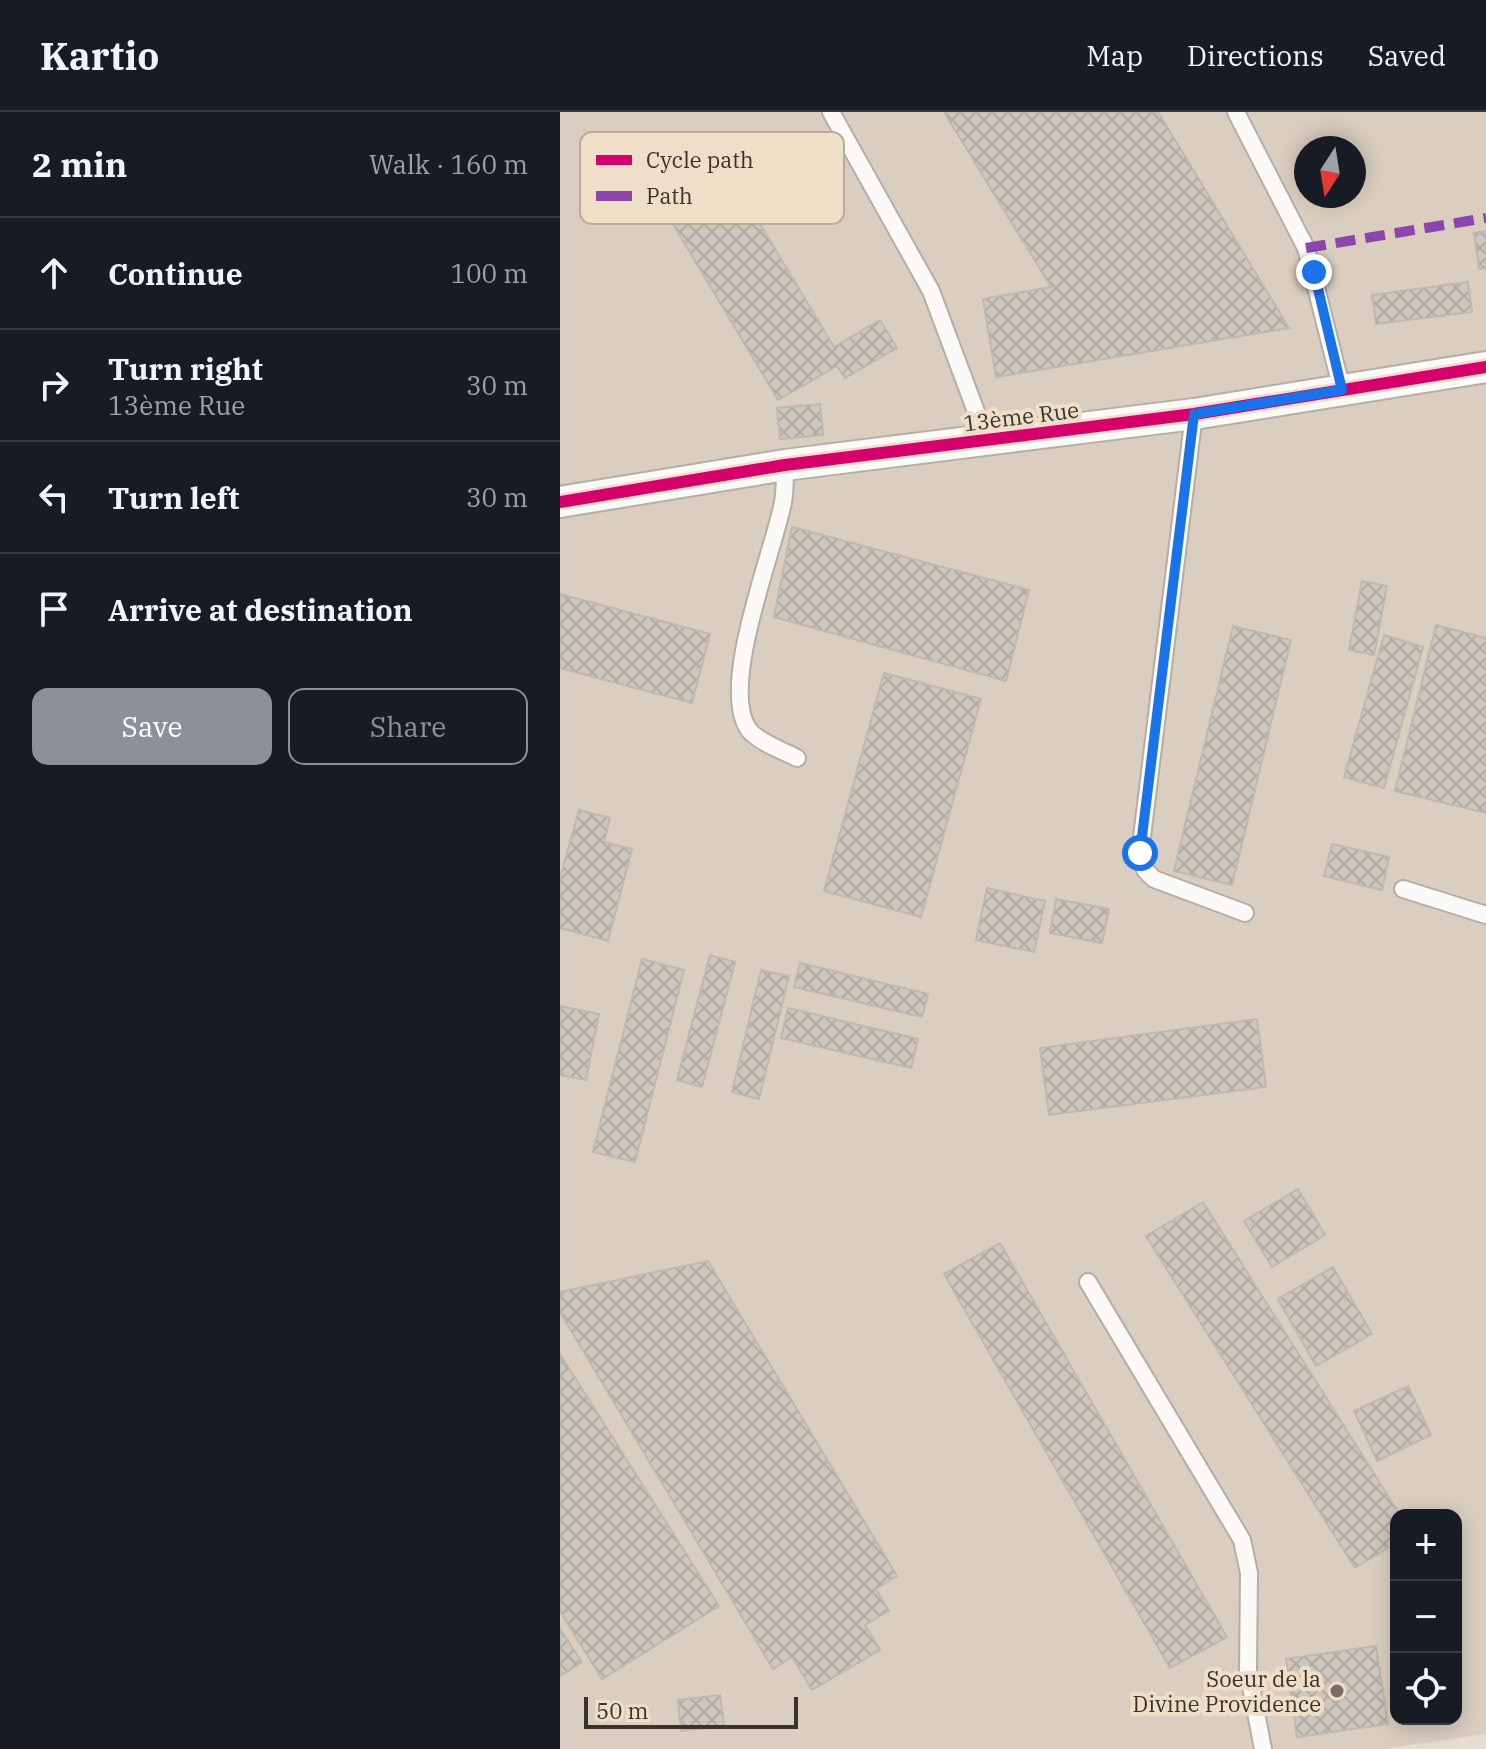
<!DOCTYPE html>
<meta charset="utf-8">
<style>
body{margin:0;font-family:"IBM Plex Serif",serif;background:#242831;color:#f1f3f6}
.controls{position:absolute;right:24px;bottom:24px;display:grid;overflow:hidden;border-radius:16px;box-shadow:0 4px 20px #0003}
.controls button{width:72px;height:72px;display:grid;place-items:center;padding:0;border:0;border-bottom:2px solid #363941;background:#171b24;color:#f1f3f6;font:40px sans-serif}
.compass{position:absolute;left:734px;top:24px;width:72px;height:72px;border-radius:50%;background:#171b24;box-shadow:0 4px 20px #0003;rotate:192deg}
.scale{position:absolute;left:24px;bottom:20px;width:214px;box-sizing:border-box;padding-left:8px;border:4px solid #3a332b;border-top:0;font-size:22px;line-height:28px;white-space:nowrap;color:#3a332b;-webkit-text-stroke:6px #efdec8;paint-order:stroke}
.stop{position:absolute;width:24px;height:24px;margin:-18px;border:6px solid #1a73e8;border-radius:50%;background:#fff}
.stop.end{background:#1a73e8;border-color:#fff;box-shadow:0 2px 8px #0008}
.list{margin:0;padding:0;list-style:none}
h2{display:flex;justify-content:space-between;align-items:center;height:104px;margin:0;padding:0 32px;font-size:34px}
h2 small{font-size:26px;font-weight:400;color:#9ea1a6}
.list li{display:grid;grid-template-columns:52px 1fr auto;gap:24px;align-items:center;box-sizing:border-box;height:112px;padding:0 32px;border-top:2px solid #363941}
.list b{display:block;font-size:30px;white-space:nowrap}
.list p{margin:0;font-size:26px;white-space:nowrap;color:#9ea1a6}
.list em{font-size:26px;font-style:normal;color:#9ea1a6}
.actions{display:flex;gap:16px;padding:24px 32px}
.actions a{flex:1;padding:18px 0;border:2px solid #8c9099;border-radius:16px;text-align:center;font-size:28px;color:#8c9099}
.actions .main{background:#8c9099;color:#fff}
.icon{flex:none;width:44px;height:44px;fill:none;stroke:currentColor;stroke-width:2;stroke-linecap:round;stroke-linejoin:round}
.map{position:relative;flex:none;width:926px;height:1637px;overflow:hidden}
header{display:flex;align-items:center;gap:48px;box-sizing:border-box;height:112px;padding:0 40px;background:#171b24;border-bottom:2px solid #363941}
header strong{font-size:38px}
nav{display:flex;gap:44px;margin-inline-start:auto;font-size:28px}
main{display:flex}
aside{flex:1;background:#171b24}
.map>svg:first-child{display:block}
.industrial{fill:#dacec0;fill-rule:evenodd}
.building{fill:url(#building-cross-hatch);stroke:#bfb8ae;stroke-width:2}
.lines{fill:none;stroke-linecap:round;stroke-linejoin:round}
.service-casing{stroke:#b4aea4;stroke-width:20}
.minor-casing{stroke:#b4aea4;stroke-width:34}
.service{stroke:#fbfaf8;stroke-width:16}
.minor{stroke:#fbfaf8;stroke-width:30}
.quiet{stroke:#8e44ad;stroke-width:10;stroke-dasharray:20 10;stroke-linecap:butt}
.cycleway-casing{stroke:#efdec8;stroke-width:17}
.cycleway{stroke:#d6006c;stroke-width:12}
.route{stroke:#1a73e8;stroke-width:10}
.poi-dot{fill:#766e65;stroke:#efdec8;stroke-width:3}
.labels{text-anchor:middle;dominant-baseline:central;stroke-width:8;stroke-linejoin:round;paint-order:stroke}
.street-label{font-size:22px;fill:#3a332b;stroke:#efdec8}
.poi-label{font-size:22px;fill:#3a332b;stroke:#efdec8;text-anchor:end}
.key{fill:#efdec8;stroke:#b9ab99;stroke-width:2}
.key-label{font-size:22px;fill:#3a332b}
</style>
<header>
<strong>Kartio</strong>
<nav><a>Map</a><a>Directions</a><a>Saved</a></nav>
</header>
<main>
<aside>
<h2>2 min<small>Walk · 160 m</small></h2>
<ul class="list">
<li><svg class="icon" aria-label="ahead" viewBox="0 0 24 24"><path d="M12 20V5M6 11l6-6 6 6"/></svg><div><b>Continue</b></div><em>100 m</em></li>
<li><svg class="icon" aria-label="right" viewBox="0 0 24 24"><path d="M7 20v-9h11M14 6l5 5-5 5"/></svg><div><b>Turn right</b><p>13ème Rue</p></div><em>30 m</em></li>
<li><svg class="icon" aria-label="left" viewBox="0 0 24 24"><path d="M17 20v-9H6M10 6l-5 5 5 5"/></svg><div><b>Turn left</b></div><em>30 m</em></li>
<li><svg class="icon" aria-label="arrive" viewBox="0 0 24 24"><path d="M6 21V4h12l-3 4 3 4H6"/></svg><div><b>Arrive at destination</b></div></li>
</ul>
<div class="actions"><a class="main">Save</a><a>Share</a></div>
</aside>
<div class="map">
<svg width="926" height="1637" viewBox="0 0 926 1637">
<defs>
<pattern id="building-cross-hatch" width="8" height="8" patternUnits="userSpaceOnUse" patternTransform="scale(2)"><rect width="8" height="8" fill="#cec7bd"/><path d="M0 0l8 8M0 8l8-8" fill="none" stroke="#b2aba3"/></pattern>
</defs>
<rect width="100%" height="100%" fill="#e6ddd1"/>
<path class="industrial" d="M 0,0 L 926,0 L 926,1622 L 824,1637 L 0,1637 ZM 746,36 L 794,36 L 794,84 L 746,84 ZM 836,1403 L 896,1403 L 896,1607 L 836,1607 Z"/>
<path class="building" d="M 384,0 L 598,0 L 729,216 L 436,265 L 423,187 L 491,175 Z
M 149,27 L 274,235 L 320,208 L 337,236 L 285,266 L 277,254 L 218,288 L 101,92 L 110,86 L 95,60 Z
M 926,119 L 926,156 L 919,157 L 914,121 Z
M 908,170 L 912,200 L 816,212 L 812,183 Z
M 260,292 L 263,323 L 220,327 L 217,296 Z
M 232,415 L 469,478 L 446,569 L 214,505 Z
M 802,469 L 827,474 L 814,543 L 789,538 Z
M 0,482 L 150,522 L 132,591 L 0,556 Z
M 876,513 L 926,526 L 926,701 L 835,679 Z
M 673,514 L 731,528 L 672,773 L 614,759 Z
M 824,523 L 863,535 L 824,676 L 784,665 Z
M 324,561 L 421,587 L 361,805 L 264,779 Z
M 19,698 L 50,706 L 44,730 L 72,737 L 48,829 L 0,816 L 0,766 Z
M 772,732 L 829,745 L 822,778 L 764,764 Z
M 427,776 L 485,789 L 474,840 L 416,828 Z
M 496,787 L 549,797 L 542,831 L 490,821 Z
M 150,843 L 175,850 L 142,975 L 117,968 Z
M 82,847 L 124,858 L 75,1050 L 33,1040 Z
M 240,851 L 368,882 L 362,905 L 234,875 Z
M 201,858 L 229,864 L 199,987 L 172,980 Z
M 0,894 L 39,902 L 26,968 L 0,963 Z
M 228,896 L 358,927 L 351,956 L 221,926 Z
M 697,907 L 706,975 L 489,1003 L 480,936 Z
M 738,1077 L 765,1123 L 712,1155 L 684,1109 Z
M 643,1090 L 840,1403 L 836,1403 L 836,1431 L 795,1456 L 586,1124 Z
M 440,1131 L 667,1525 L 610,1556 L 384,1162 Z
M 148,1149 L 337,1464 L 316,1477 L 329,1499 L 305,1513 L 320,1538 L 252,1578 L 232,1545 L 213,1557 L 0,1200 L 0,1180 Z
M 773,1155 L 812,1222 L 756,1254 L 718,1187 Z
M 0,1242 L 159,1494 L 42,1567 L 0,1499 Z
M 848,1274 L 871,1323 L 817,1349 L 794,1299 Z
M 0,1517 L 22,1550 L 0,1564 Z
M 816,1534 L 828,1612 L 737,1625 L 726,1547 Z
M 160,1583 L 164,1614 L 121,1619 L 118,1588 Z"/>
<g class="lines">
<g class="service-casing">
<path id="service" d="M 271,0 L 371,179 L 427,329
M 676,0 L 746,136 L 782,278
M 634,302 L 580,741 L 585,758 L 594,767 L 685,801
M 225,353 C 225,365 225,379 223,390 C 214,439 158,575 189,618 C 198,630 224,639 237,646
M 843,777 L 926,803
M 528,1170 L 682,1428 L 689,1461 L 688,1559 L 703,1637"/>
</g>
<g class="minor-casing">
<path id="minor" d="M 0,390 L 225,353 L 634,302 L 926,255"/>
</g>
<use href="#service" class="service"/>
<use href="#minor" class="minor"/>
<path class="quiet" d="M 746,136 L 926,106"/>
<g class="cycleway-casing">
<path id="cycleway" d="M 0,390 L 225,353 L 634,302 L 926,255"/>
</g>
<use href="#cycleway" class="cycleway"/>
</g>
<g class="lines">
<path class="route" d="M 580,741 L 634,302 L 782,278 L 754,160"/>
</g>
<circle class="poi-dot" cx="777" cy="1579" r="8"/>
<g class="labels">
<g class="street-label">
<text transform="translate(461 304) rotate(-7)">13ème Rue</text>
</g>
<g class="poi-label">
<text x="761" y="1566">Soeur de la<tspan x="761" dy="25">Divine Providence</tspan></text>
</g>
</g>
<rect x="20" y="20" width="264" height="92" rx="12" class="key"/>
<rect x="36" y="43" width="36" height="10" fill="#d6006c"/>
<rect x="36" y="79" width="36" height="10" fill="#8e44ad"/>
<g class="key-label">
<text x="86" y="56">Cycle path</text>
<text x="86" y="92">Path</text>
</g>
</svg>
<div class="controls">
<button>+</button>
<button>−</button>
<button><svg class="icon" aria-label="locate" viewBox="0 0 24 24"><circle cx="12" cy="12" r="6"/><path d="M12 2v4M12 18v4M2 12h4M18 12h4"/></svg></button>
</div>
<svg class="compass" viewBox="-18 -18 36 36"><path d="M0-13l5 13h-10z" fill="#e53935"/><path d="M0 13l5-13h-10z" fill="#9ea1a6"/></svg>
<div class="scale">50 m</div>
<div class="stop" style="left:580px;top:741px"></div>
<div class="stop end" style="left:754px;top:160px"></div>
</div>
</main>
